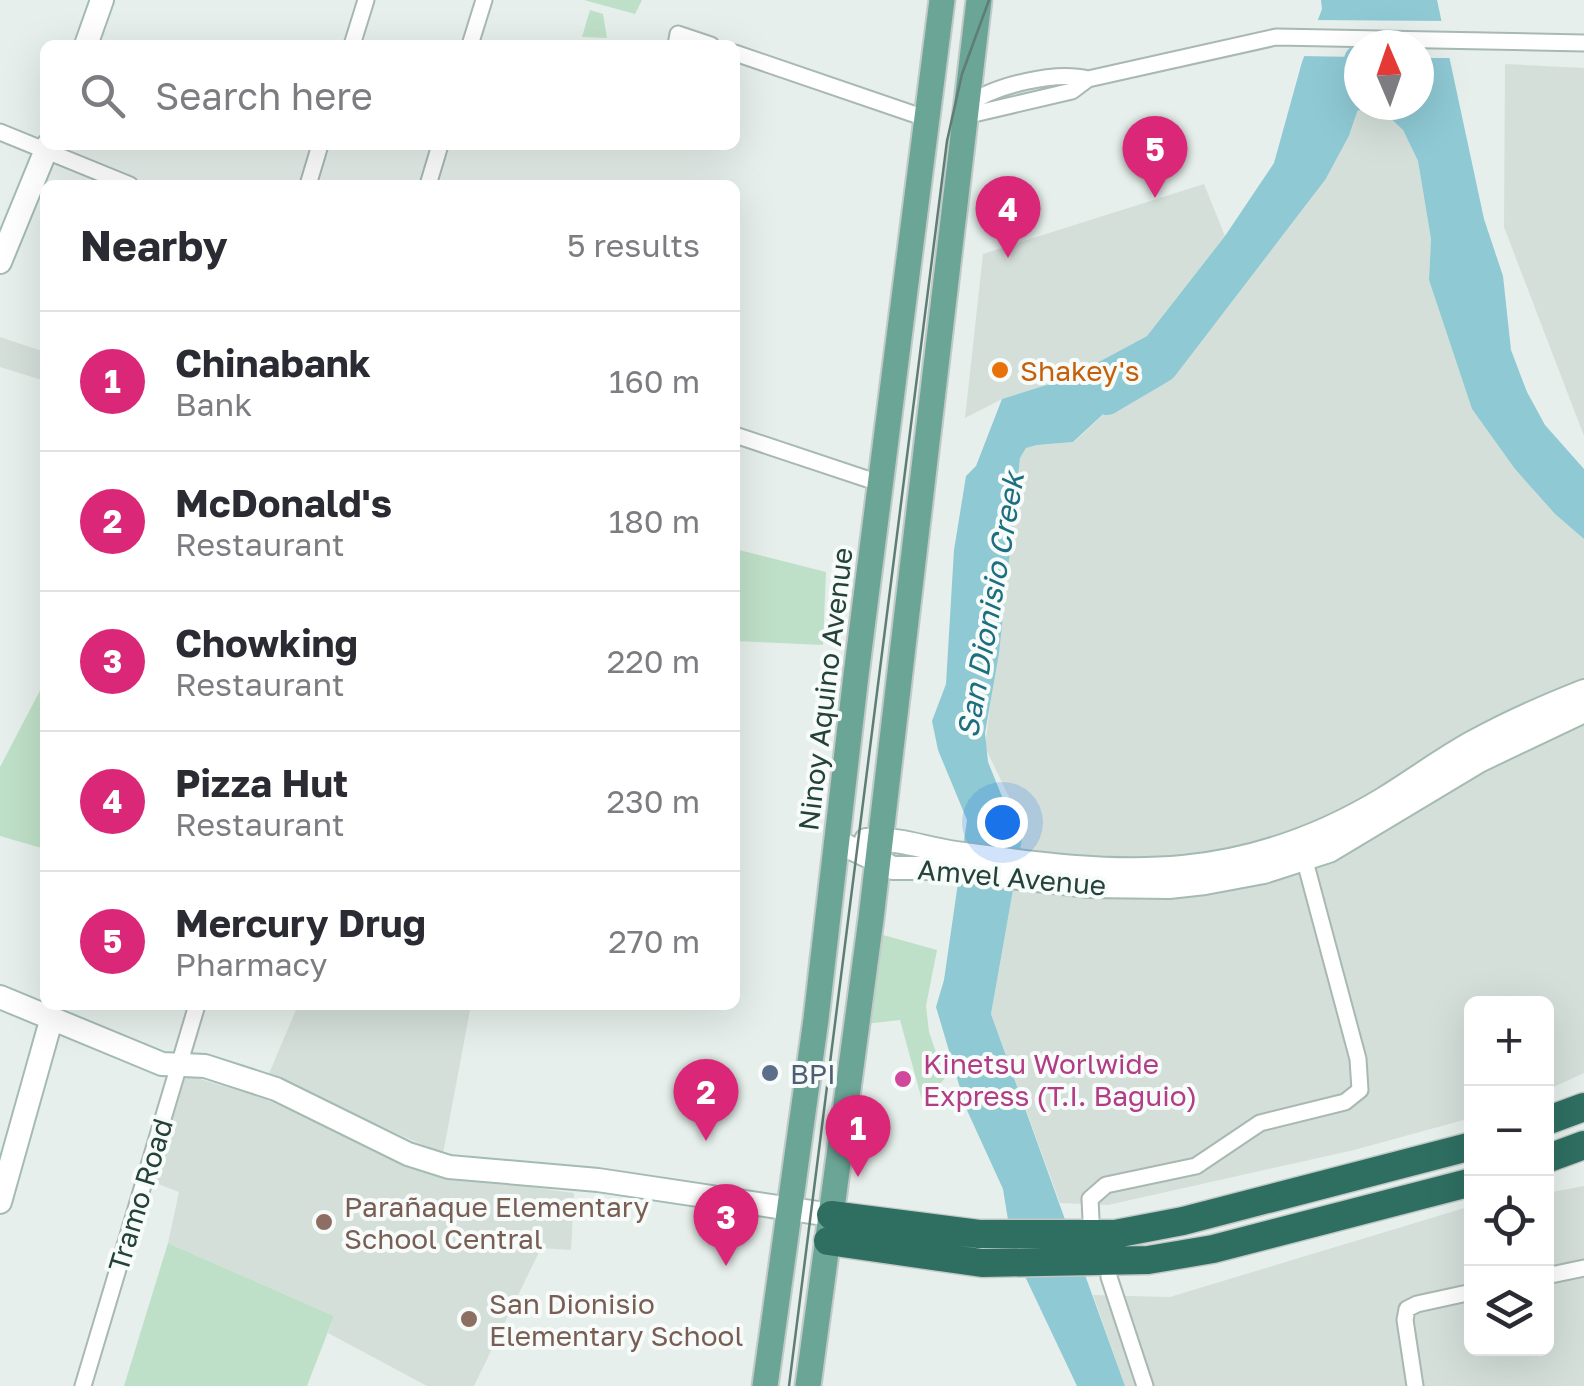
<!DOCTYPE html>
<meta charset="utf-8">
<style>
body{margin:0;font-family:"Golos Text",sans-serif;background:#f2f2f3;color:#2b2b33}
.controls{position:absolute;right:30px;bottom:30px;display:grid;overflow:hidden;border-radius:15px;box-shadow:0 10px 40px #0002}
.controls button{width:90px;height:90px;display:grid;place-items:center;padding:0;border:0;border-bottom:2px solid #e1e1e2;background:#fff;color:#2b2b33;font:50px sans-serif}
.compass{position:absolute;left:1344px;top:30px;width:90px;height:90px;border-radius:50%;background:#fff;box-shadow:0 10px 40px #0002;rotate:358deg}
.you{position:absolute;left:1002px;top:822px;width:35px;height:35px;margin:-25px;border:8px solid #fff;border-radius:50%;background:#1a73e8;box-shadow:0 0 0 15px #1a73e833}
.badge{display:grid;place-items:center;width:65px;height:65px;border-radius:50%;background:#db2777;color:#fff;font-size:32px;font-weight:700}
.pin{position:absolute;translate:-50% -82px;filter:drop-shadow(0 2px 5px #0008)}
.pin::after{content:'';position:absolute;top:52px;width:35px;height:30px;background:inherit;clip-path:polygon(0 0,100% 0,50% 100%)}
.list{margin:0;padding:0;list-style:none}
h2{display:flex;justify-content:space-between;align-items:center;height:130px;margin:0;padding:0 40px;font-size:42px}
h2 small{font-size:32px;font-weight:400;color:#7c7c81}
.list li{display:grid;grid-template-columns:65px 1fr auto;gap:30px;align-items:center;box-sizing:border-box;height:140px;padding:0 40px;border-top:2px solid #e1e1e2}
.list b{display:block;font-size:38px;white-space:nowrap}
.list p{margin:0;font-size:32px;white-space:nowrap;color:#7c7c81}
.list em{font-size:32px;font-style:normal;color:#7c7c81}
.icon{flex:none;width:55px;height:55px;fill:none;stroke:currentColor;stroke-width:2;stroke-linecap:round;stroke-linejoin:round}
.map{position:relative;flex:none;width:1584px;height:1386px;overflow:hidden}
.search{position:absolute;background:#fff;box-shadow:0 10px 40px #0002;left:40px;top:40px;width:700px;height:110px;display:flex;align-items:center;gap:25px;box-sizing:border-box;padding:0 35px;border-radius:15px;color:#7c7c81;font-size:38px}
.panel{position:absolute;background:#fff;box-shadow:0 10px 40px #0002;left:40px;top:180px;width:700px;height:830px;border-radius:15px}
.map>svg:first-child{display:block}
.built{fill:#d4dfda}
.green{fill:#bfe0c8}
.water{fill:#8ec9d4;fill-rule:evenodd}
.pier{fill:#e6efeb}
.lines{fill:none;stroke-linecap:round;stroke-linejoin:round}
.river{stroke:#8ec9d4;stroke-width:30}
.street-casing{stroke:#a8b8b2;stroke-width:19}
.secondary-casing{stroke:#a4bbb3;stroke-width:26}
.primary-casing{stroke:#c2cac8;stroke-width:29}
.highway-casing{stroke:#c2cac8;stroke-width:31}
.street{stroke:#fff;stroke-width:15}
.secondary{stroke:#fff;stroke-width:22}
.primary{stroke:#6aa596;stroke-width:25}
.highway{stroke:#2f6f62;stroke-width:28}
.tram{stroke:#5f7d75;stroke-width:2.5}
.food-dot{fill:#e8710a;stroke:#f7fbf9;stroke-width:4}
.service-dot{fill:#5c6f8a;stroke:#f7fbf9;stroke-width:4}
.hotel-dot{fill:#d1479c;stroke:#f7fbf9;stroke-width:4}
.education-dot{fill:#8d6e63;stroke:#f7fbf9;stroke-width:4}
.labels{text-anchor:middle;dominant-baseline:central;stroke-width:8;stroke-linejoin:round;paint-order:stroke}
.food-label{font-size:28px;fill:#c56008;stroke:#f7fbf9;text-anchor:start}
.street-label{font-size:28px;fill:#24423a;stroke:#f7fbf9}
.hotel-label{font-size:28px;fill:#b23c85;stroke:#f7fbf9;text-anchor:start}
.service-label{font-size:28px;fill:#4e5e75;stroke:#f7fbf9;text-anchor:start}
.education-label{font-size:28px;fill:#785e54;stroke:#f7fbf9;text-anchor:start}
.water-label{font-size:30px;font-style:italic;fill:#1c6f80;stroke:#f7fbf9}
</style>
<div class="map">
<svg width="1584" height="1386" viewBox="0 0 1584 1386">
<rect width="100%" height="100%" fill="#e6efeb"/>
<path class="built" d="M 1505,64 L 1584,68 L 1584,436 L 1504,227 Z
M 1365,108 L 1387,115 L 1403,130 L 1418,161 L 1431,239 L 1429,280 L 1472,409 L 1515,469 L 1555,514 L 1584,539 L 1584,1073 L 1547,1090 L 1546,1004 L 1472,1004 L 1471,1118 L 1354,1150 L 1108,1205 L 1060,1203 L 991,1014 L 1024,828 L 985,747 L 1020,458 L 1026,448 L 1037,445 L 1074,442 L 1166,356 L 1291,194 L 1328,154 L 1350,112 Z
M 1204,184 L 1225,236 L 1147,336 L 1069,378 L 1002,399 L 965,418 L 983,254 Z
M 0,337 L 45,352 L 45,381 L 0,367 Z
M 298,1005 L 471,1005 L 443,1154 L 268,1076 Z
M 180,1073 L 266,1099 L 422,1172 L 574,1193 L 571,1250 L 541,1248 L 474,1386 L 427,1386 L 328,1333 L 334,1316 L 168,1243 L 179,1192 L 148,1180 Z
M 1584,1186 L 1584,1386 L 1125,1386 L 1093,1295 L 1170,1297 L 1471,1206 L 1472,1348 L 1546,1348 L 1547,1193 Z"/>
<path class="green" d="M 584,0 L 642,0 L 635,14 Z
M 590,10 L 603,14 L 607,38 L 582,37 Z
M 735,549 L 826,572 L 823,645 L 735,641 Z
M 45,681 L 45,849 L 0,836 L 0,767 Z
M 876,933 L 937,950 L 926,1006 L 929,1032 L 945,1078 L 923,1104 L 900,1020 L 865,1024 Z
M 168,1243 L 334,1316 L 307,1386 L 124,1386 Z"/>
<path class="water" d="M 1321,0 L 1437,0 L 1484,219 L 1503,276 L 1511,350 L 1527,392 L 1545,425 L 1584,469 L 1584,539 L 1555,514 L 1515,469 L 1472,409 L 1429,280 L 1431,239 L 1418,161 L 1403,130 L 1387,115 L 1366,108 L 1350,113 L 1328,154 L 1291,194 L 1166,356 L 1073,442 L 1037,445 L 1026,448 L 1020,458 L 999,653 L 985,733 L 988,762 L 1003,799 L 1024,828 L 991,1014 L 1125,1386 L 1077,1386 L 1013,1251 L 1003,1189 L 966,1108 L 936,1007 L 944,980 L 967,820 L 938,750 L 932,721 L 946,684 L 954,550 L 966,476 L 976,466 L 1002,399 L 1069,378 L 1147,336 L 1225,236 L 1274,163 L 1302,62 L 1322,9 ZM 1359,45 L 1419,45 L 1419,105 L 1359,105 Z"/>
<path class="pier" d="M 1312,20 L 1447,21 L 1456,58 L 1419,58 L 1419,45 L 1359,45 L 1359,57 L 1298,56 Z"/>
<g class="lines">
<path class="river" d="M 1107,400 L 1163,367 L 1313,171 L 1335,130 L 1359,60"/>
<g class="street-casing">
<path id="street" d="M 352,45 L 366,0
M 470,45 L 484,0
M 676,45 L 678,34 L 711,45
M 735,53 L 928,119
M 1088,79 C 1055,71 995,85 968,105 L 978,113 L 1072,91 L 1088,79 L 1276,37 L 1584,43
M 0,132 L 130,185
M 308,185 L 320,145
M 428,185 L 440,145
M 735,435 L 882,484
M 1091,1219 L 1090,1199 L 1106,1185 L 1196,1166 L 1260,1123 L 1345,1102 L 1360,1090 L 1358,1059 L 1302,850
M 1546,1276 L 1584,1268
M 1109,1277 L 1145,1386
M 83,1386 L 197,1005
M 1415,1386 L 1405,1320 L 1407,1309 L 1417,1304 L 1472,1292"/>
</g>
<g class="secondary-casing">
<path id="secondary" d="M 86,45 L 102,0
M 0,262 L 48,145
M 866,840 C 903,838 921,848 956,853 C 1030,863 1108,874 1183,867 C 1255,860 1322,836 1383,799 C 1414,780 1442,759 1473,742 C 1509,722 1546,706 1584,691
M 836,841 L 893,868 L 933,868 L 1089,886 L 1169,887 L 1205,883 L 1264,872 L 1329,851 L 1479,761 L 1584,711
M 0,997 L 162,1064 L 205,1066 L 276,1089 L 408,1154 L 449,1167 L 598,1180 L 831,1215
M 0,1202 L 52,1017"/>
</g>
<g class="primary-casing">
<path id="primary" d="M 765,1386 L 816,1019 L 856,675 L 942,0
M 808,1386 L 871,919 L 979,0"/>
</g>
<g class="highway-casing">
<path id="highway" d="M 1546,1121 L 1584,1107
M 1546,1159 L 1584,1145
M 831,1215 L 979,1234 L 1115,1234 L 1183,1221 L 1472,1146
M 828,1241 L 982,1263 L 1148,1260 L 1213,1249 L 1472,1182"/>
</g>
<use href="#street" class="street"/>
<use href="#secondary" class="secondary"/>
<use href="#primary" class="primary"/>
<use href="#highway" class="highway"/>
<path class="tram" d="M 789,1386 L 947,141 L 962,74 L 989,0"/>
</g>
<circle class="food-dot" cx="1000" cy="370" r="10"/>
<circle class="service-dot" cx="770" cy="1073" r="10"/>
<circle class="hotel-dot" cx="903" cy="1079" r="10"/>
<g class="education-dot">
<circle cx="324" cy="1222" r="10"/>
<circle cx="469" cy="1319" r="10"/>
</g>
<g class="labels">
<g class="food-label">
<text x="1020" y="370">Shakey's</text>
</g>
<g class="street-label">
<text transform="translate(825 689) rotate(-83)">Ninoy Aquino Avenue</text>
<text transform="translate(1012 877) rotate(5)">Amvel Avenue</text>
<text transform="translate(140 1195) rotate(-73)">Tramo Road</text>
</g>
<g class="hotel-label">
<text x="923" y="1063">Kinetsu Worlwide<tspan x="923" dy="32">Express (T.I. Baguio)</tspan></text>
</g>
<g class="service-label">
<text x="790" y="1073">BPI</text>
</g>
<g class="education-label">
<text x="344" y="1206">Parañaque Elementary<tspan x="344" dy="32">School Central</tspan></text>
<text x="489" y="1303">San Dionisio<tspan x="489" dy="32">Elementary School</tspan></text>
</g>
<g class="water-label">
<text transform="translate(990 605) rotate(-80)">San Dionisio Creek</text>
</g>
</g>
</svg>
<div class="controls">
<button>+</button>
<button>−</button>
<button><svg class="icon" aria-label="locate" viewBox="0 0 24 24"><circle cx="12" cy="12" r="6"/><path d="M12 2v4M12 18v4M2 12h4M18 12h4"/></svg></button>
<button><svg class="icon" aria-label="layers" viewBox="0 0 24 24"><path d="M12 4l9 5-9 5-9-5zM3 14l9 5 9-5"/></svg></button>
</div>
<svg class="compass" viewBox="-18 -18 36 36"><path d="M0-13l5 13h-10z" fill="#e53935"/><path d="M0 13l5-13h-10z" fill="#7c7c81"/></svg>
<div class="you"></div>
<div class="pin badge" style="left:858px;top:1177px">1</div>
<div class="pin badge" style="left:706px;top:1141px">2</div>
<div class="pin badge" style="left:726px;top:1266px">3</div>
<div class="pin badge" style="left:1008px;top:258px">4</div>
<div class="pin badge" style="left:1155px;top:198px">5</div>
<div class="search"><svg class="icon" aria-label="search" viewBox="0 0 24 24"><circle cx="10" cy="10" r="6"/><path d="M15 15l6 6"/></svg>Search here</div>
<section class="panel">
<h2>Nearby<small>5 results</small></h2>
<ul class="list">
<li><span class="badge">1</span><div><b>Chinabank</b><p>Bank</p></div><em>160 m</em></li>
<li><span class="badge">2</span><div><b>McDonald's</b><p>Restaurant</p></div><em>180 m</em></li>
<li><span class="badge">3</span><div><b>Chowking</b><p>Restaurant</p></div><em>220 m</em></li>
<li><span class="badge">4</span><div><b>Pizza Hut</b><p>Restaurant</p></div><em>230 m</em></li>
<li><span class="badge">5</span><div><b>Mercury Drug</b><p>Pharmacy</p></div><em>270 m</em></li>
</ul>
</section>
</div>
